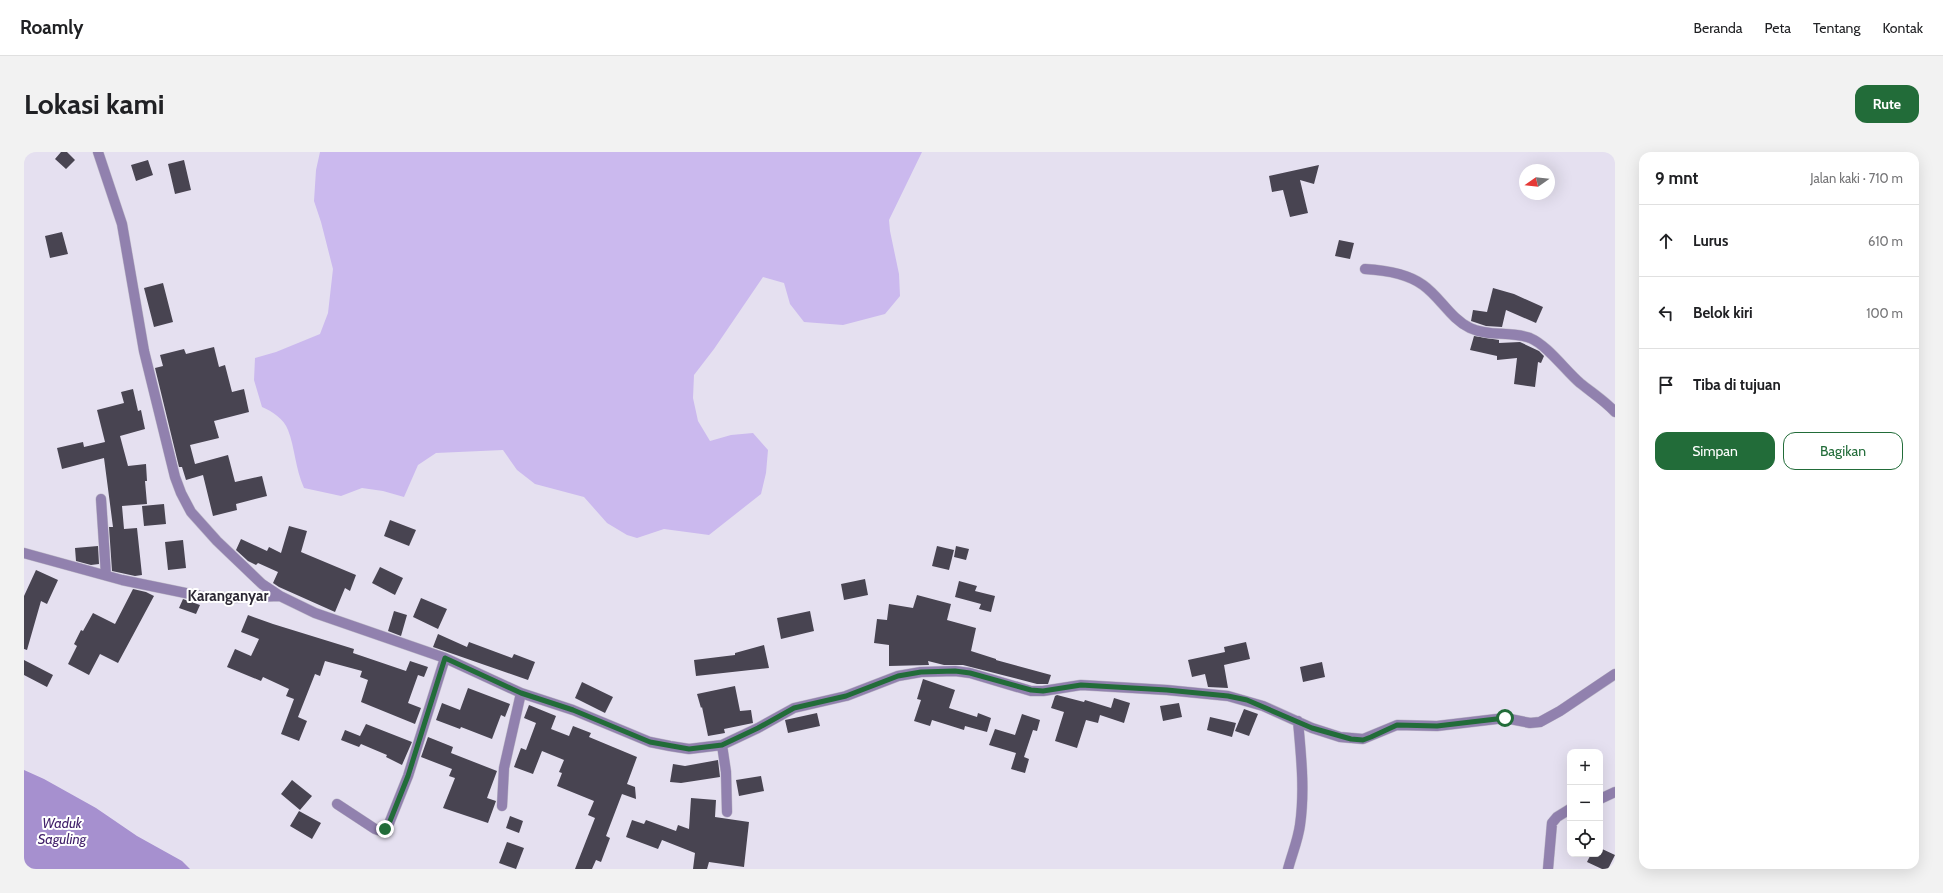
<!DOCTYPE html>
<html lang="id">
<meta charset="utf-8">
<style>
body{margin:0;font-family:Cabin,sans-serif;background:#f2f2f2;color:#202124}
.controls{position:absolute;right:12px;bottom:12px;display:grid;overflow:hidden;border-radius:8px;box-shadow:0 4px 16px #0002}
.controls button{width:36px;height:36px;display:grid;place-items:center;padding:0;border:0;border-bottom:1px solid #e0e0e0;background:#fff;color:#202124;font:20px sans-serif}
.compass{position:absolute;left:1495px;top:12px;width:36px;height:36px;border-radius:50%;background:#fff;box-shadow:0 4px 16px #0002;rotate:256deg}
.stop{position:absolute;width:12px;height:12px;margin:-9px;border:3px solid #226c39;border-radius:50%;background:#fff}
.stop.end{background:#226c39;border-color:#fff;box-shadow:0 1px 4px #0008}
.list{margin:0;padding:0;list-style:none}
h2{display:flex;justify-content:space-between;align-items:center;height:52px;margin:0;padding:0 16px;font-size:17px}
h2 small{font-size:13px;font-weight:400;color:#757577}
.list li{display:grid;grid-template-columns:26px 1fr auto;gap:12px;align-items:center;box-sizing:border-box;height:72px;padding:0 16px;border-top:1px solid #e0e0e0}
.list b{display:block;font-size:15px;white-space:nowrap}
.list em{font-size:13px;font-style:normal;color:#757577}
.actions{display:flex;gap:8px;padding:12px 16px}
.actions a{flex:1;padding:9px 0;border:1px solid #226c39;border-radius:12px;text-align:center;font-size:14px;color:#226c39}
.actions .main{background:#226c39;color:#fff}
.icon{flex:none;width:22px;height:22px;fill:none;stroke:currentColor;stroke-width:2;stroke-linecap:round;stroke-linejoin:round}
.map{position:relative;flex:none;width:1591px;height:717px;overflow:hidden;border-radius:12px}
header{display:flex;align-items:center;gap:24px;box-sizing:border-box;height:56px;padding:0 20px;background:#fff;border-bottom:1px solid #e0e0e0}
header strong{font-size:19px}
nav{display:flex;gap:22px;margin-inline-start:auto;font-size:14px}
.intro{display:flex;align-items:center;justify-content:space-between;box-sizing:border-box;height:96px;padding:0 24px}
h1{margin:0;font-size:28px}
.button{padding:10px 18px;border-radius:12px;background:#226c39;color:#fff;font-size:14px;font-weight:700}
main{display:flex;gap:24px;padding:0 24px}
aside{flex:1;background:#fff;border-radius:12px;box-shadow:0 4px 16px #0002}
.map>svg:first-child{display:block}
.green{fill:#cbb9ee}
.water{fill:#a690cf}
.building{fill:#484451}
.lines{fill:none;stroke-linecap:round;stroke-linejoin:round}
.minor-casing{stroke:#c0bcca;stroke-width:11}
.minor{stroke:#9181ae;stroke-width:10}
.route{stroke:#226c39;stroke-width:5}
.labels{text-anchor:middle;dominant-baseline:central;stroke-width:4;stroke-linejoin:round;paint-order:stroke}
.water-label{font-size:14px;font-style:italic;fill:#42216b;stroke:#fff}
.quarter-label{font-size:15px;font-weight:bold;fill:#2c2834;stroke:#fff}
</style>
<header>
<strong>Roamly</strong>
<nav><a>Beranda</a><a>Peta</a><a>Tentang</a><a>Kontak</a></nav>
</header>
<div class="intro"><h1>Lokasi kami</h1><a class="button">Rute</a></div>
<main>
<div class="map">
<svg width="1591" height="717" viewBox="0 0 1591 717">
<rect width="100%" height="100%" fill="#e5e0f0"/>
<path class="green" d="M 296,0 L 898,0 L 865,68 L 866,79 L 875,122 L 876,144 L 861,162 L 819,173 L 780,170 L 766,152 L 760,131 L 739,125 L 690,197 L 670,223 L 669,246 L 674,269 L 686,289 L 707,283 L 729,281 L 744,298 L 742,321 L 737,342 L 685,383 L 640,377 L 613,386 L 603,383 L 583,371 L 560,345 L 511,332 L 493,318 L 479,298 L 412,301 L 394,313 L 380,345 L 359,339 L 338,336 L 317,344 L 280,336 C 271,316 271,296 264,278 C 260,267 248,259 238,255 L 230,228 L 231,206 L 252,200 L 296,182 L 304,161 L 309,117 L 297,70 L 290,49 L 292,18 Z"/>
<path class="water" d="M 0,618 L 20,627 L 72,656 L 113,684 L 158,709 L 166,717 L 0,717 Z"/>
<path class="building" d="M 37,0 L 43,0 L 51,8 L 42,17 L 31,7 Z
M 124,8 L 129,23 L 112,29 L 107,13 Z
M 160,8 L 167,38 L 151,42 L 144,12 Z
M 1295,13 L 1290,32 L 1276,28 L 1284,61 L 1266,65 L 1259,38 L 1248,40 L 1245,24 Z
M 38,80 L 44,102 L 26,106 L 21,84 Z
M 1315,88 L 1330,91 L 1326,107 L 1311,104 Z
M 139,131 L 149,170 L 130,175 L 120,136 Z
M 1469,136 L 1490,142 L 1519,155 L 1512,171 L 1482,158 L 1478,175 L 1462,174 L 1447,169 L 1449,158 L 1463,160 Z
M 1450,184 L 1475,188 L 1475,191 L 1496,190 L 1515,199 L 1520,204 L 1517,211 L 1514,210 L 1511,235 L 1490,232 L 1493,206 L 1473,208 L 1473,204 L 1446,198 Z
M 190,195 L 195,215 L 201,213 L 208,240 L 220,237 L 225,260 L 190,269 L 195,286 L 166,293 L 171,312 L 204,303 L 211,330 L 238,324 L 243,344 L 212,352 L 213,358 L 189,364 L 179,323 L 162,328 L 158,315 L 155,315 L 131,216 L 139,214 L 136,203 L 160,197 L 162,202 Z
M 109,237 L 114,259 L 117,258 L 121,277 L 96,284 L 104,314 L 122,312 L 123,329 L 121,329 L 123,352 L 98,354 L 100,377 L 113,376 L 118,423 L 111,424 L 88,419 L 85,375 L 89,375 L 80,306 L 38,317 L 33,296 L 59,290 L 60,295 L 81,290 L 73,258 L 100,251 L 97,240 Z
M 140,352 L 142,372 L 120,374 L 118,354 Z
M 366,368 L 392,378 L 385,394 L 360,384 Z
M 265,374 L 283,379 L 277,400 L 332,423 L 326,439 L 321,436 L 311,460 L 255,435 L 249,431 L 254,420 L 234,411 L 232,413 L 224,409 L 212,398 L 217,387 L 243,399 L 245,395 L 257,401 Z
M 159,388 L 162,416 L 144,418 L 141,390 Z
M 74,394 L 75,412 L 67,413 L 52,409 L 51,396 Z
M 913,394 L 930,398 L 925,418 L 908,414 Z
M 932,394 L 945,397 L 942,408 L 930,405 Z
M 356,415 L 379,426 L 371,443 L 348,431 Z
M 12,418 L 34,428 L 23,452 L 17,449 L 3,498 L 0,497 L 0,444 Z
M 841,427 L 844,443 L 820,448 L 817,432 Z
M 935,429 L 953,434 L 951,439 L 971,444 L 967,460 L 955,457 L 957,452 L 931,445 Z
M 109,437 L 122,440 L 130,444 L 94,511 L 76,502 L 65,523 L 44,512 L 53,494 L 50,492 L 57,478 L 59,479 L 69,461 L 91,472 Z
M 893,443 L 927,452 L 923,468 L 952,476 L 947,499 L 972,507 L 972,508 L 1027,523 L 1024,532 L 1013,532 L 939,513 L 920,513 L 904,509 L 905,513 L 865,514 L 865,493 L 850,491 L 853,467 L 863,468 L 865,452 L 889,456 Z
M 397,446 L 423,457 L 414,477 L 389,465 Z
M 159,447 L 176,453 L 172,462 L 155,456 Z
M 370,459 L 383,463 L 377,484 L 364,479 Z
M 786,459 L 790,479 L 757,487 L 753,466 Z
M 224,463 L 249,472 L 330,497 L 329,501 L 382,519 L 386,509 L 404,515 L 400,525 L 394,523 L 384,551 L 397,556 L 391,572 L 337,550 L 344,528 L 336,525 L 338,519 L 301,509 L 296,524 L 291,522 L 274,565 L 283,569 L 275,589 L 257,582 L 270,547 L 262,544 L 265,537 L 239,525 L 237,529 L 203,515 L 211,497 L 227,504 L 235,487 L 217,480 Z
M 414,482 L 443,495 L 445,490 L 488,506 L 490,502 L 511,510 L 504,528 L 409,495 Z
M 1222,490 L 1226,507 L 1200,513 L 1204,536 L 1184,535 L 1181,522 L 1168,525 L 1164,508 L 1201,500 L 1200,495 Z
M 740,493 L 745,516 L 672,524 L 670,508 L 711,503 L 711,501 Z
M 0,508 L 29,523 L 23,535 L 0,523 Z
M 1298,510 L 1301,525 L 1279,530 L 1276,515 Z
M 899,527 L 931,538 L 925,556 L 953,565 L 954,561 L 967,566 L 963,580 L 941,574 L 940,578 L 908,568 L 906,574 L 890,569 L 897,548 L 893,547 Z
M 558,530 L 589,545 L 581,561 L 551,546 Z
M 711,534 L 716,559 L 727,558 L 729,571 L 700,577 L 701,581 L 684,584 L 678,555 L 677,556 L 673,542 Z
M 444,536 L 486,552 L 481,565 L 477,563 L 468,587 L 437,575 L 436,577 L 412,568 L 418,551 L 436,558 Z
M 1033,543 L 1060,550 L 1061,548 L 1087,556 L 1090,546 L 1106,551 L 1100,571 L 1076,563 L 1074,571 L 1062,568 L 1053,596 L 1031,589 L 1040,560 L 1027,556 L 1031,544 Z
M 1155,551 L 1158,565 L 1139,569 L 1136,554 Z
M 505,553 L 532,564 L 527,577 L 545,584 L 549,574 L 567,581 L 565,585 L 613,605 L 603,632 L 611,635 L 612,647 L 598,642 L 582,684 L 586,686 L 577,710 L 572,708 L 568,717 L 551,717 L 571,666 L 564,663 L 570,649 L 533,634 L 538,621 L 535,620 L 540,608 L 518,599 L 509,622 L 490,615 L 497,596 L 502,598 L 512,571 L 500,566 Z
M 1220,557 L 1234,562 L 1225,584 L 1211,579 Z
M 793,561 L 796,574 L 764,581 L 761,568 Z
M 998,562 L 1016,568 L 1013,579 L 1009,578 L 1000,605 L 1005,607 L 1001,621 L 987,617 L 992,601 L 965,593 L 971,577 L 991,583 Z
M 1186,565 L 1212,571 L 1208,585 L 1183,578 Z
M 342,572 L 388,590 L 378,613 L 362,605 L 363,603 L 337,592 L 335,595 L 317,588 L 321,578 L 336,584 Z
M 404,585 L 429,595 L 427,601 L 473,619 L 463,646 L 472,649 L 464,671 L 419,656 L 431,626 L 425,624 L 428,617 L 397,605 Z
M 694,608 L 696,625 L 657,631 L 646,630 L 649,612 L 661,614 Z
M 737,624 L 740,639 L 715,644 L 712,628 Z
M 268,628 L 288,644 L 276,658 L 257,642 Z
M 667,646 L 692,648 L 691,665 L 725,670 L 720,715 L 685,710 L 683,717 L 669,717 L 671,701 L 638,688 L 634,697 L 602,685 L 608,668 L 620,672 L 622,668 L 652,679 L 654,673 L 665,677 Z
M 275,659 L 297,671 L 288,687 L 266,674 Z
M 486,664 L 499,669 L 495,681 L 482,676 Z
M 483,690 L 500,696 L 492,717 L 475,711 Z
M 1576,696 L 1591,703 L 1584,717 L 1578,717 L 1563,710 L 1567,702 L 1576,702 Z"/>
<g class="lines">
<g class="minor-casing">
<path id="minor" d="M 74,0 L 98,72 L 120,199 L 151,325 L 157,341 L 167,360 L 193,389 L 238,432 L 256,444 L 291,461 L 421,506 L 497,541 L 549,558 L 626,590 L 646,594 L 665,597 L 698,593 L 734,576 L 770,556 L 822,544 L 874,524 L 897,520 L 931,519 L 946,521 L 1007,539 L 1019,539 L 1057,533 L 1143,538 L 1204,544 L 1239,554 L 1288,576 L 1316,585 L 1339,587 L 1373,573 L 1413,574 L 1481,566 L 1506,571 L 1516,570 L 1536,559 L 1591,522
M 1341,117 C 1359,118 1384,122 1399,133 C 1416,145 1427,167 1446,176 C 1465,185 1487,179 1506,186 C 1523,193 1541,218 1556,231 C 1567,240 1581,249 1591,260
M 77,347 L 82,423
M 0,401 L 98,428 L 176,444 L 209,446 L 256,444
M 698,593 L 702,620 L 703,660
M 1576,647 L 1591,640
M 313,652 L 351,677 L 357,679 L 364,674 L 384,624 L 421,506
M 478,654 L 480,616 L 497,541
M 1264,717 C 1268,702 1274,688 1276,673 C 1281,638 1277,603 1274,569
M 1524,717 L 1528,671 L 1533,665 L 1546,657"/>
</g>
<use href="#minor" class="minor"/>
</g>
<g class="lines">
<path class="route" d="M 361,677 L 364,674 L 384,624 L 421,506 L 497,541 L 549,558 L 626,590 L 665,597 L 698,593 L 734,576 L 770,556 L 822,544 L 874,524 L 897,520 L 931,519 L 946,521 L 1007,538 L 1019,539 L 1057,533 L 1143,538 L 1204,544 L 1223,548 L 1288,576 L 1327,587 L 1339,588 L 1347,585 L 1373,573 L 1413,574 L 1481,566"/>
</g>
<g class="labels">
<g class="water-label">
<text x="38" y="671">Waduk<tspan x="38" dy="16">Saguling</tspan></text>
</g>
<g class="quarter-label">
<text x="204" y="444">Karanganyar</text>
</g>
</g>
</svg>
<div class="controls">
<button>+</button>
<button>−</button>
<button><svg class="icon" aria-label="locate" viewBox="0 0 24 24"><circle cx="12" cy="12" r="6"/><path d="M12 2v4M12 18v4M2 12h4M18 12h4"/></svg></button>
</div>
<svg class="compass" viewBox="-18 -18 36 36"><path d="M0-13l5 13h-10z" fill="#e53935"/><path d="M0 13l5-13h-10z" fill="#757577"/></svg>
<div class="stop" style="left:1481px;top:566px"></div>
<div class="stop end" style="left:361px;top:677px"></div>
</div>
<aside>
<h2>9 mnt<small>Jalan kaki · 710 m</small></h2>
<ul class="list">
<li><svg class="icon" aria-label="ahead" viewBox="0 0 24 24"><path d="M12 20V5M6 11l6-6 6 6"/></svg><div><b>Lurus</b></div><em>610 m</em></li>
<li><svg class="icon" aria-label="left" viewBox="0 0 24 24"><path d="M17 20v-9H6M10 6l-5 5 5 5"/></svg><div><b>Belok kiri</b></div><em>100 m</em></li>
<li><svg class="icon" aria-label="arrive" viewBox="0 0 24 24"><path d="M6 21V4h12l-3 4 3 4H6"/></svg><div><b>Tiba di tujuan</b></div></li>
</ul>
<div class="actions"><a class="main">Simpan</a><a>Bagikan</a></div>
</aside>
</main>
